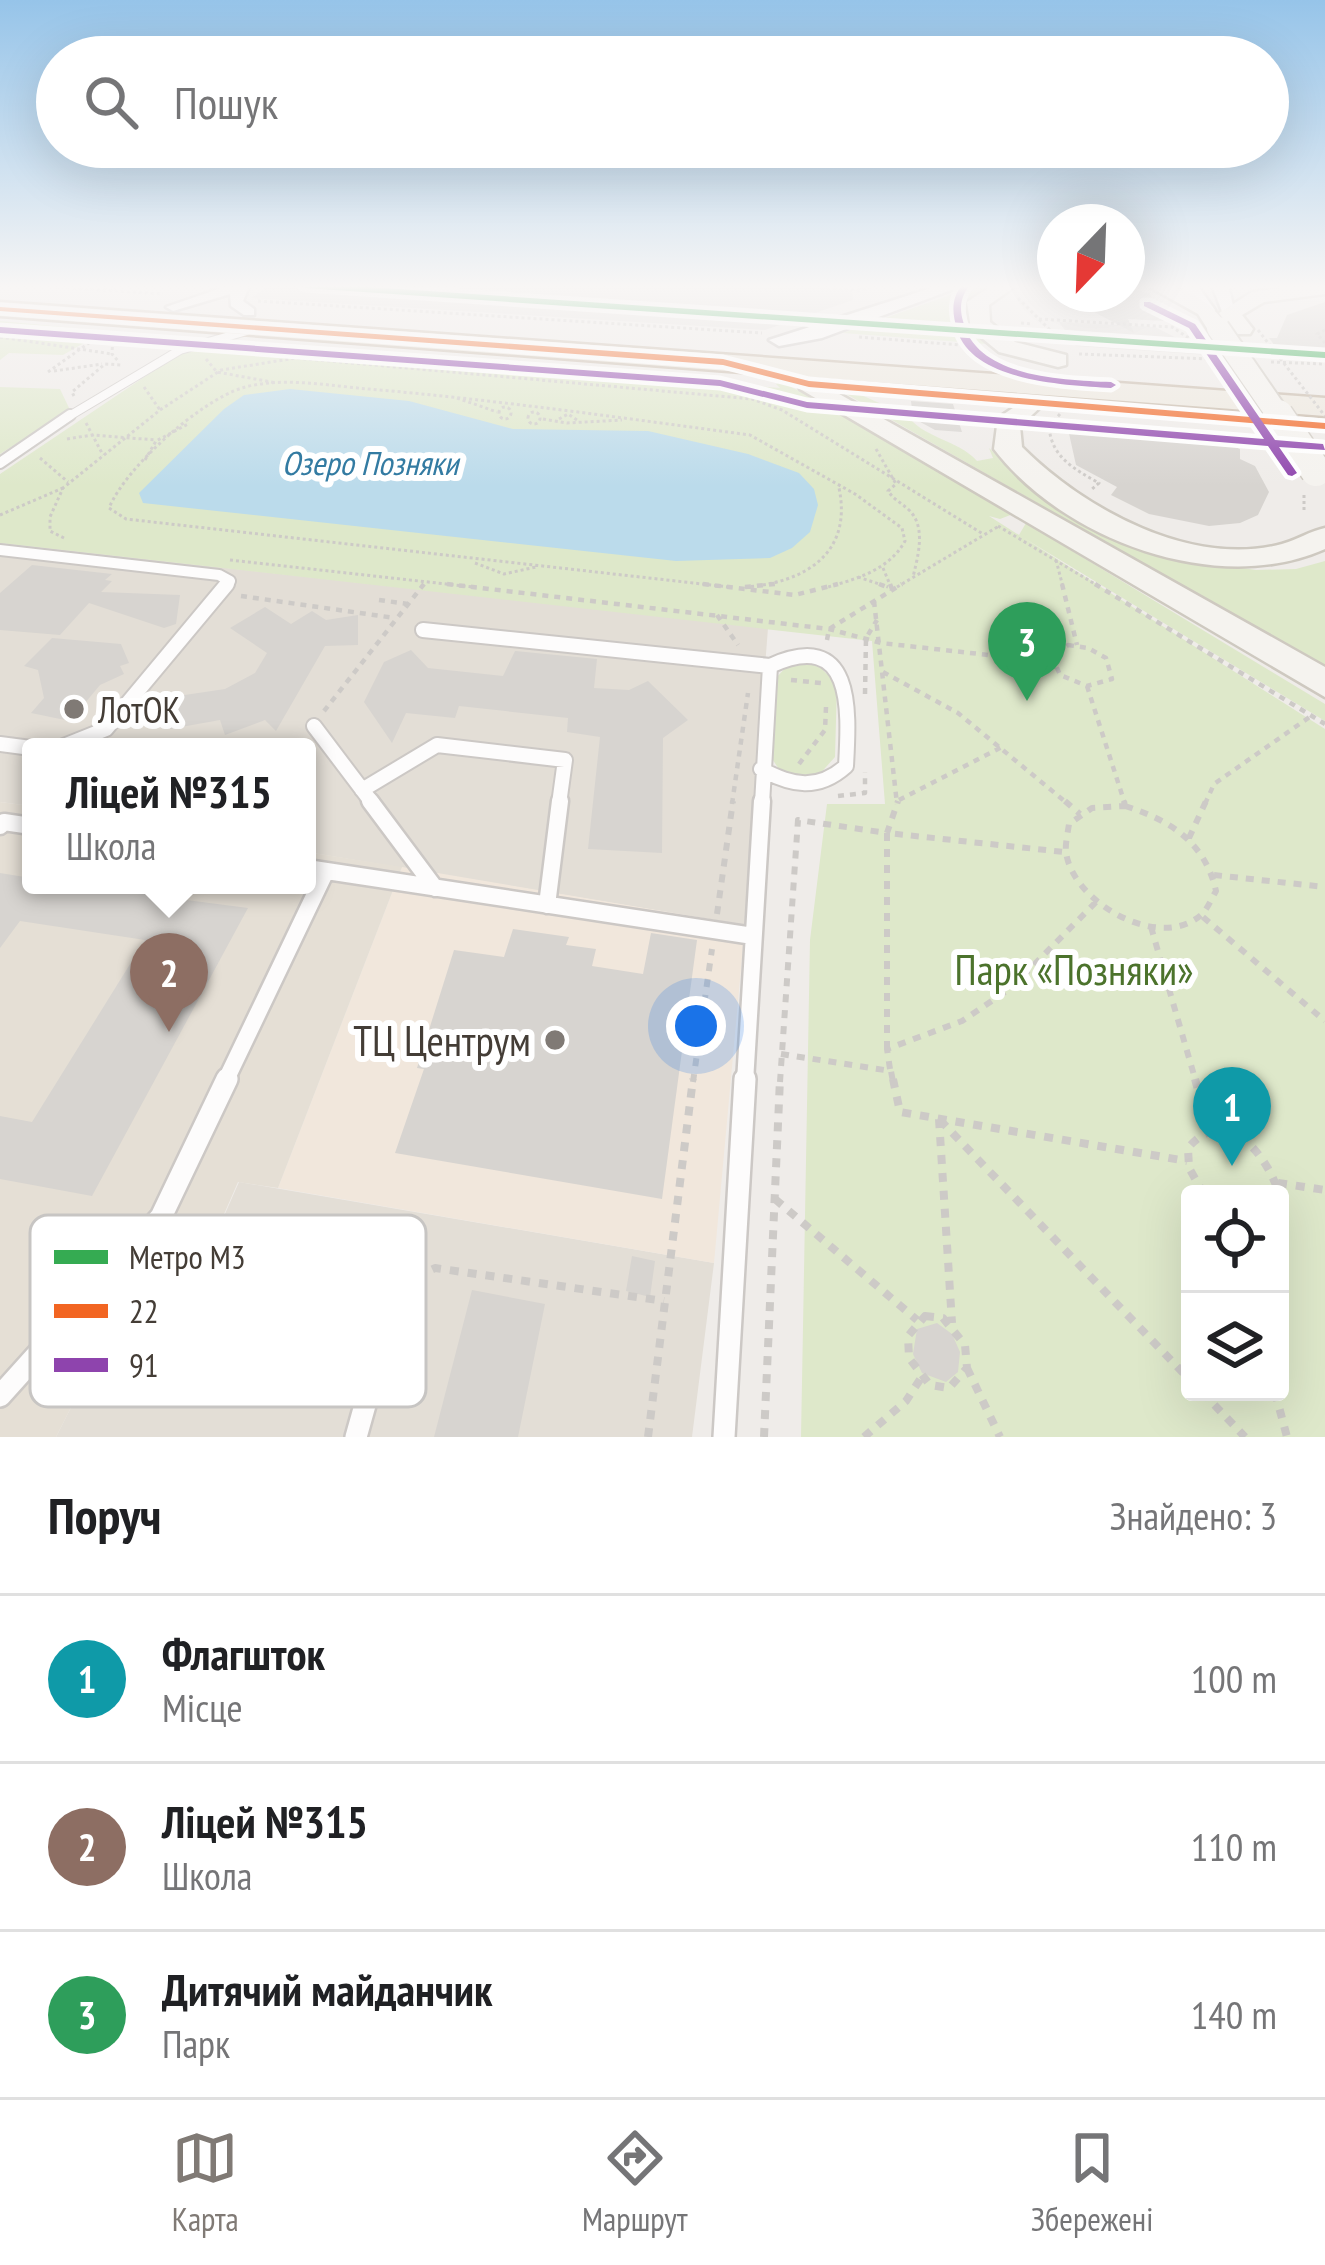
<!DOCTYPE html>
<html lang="uk">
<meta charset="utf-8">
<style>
body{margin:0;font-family:"PT Sans Narrow",sans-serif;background:#f6f6f6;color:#202124}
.controls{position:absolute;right:36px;bottom:36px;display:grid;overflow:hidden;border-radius:12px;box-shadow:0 12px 48px #0002}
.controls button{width:108px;height:108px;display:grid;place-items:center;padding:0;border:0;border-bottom:3px solid #e0e0e0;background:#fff;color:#202124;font:60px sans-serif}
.compass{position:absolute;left:1037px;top:204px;width:108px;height:108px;border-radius:50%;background:#fff;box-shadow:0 12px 48px #0002;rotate:203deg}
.you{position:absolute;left:696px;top:1026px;width:42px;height:42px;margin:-30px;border:9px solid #fff;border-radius:50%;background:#1a73e8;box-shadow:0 0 0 18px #1a73e833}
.badge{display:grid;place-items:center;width:78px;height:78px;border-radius:50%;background:#807a75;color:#fff;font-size:39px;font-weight:700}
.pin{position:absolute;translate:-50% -99px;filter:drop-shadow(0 3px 6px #0008)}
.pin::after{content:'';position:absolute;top:63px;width:42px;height:36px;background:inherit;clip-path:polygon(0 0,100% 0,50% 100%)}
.popup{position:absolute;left:22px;top:738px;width:294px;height:156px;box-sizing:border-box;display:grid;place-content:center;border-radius:12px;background:#fff;filter:drop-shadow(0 3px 9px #0005);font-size:39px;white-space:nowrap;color:#757577}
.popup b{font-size:45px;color:#202124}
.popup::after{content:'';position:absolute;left:50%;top:100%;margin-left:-24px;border:24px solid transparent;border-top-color:#fff}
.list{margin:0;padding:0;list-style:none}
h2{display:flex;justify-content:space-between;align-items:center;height:156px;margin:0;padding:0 48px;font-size:51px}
h2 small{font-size:39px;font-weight:400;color:#757577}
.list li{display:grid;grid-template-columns:78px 1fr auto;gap:36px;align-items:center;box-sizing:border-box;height:168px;padding:0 48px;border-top:3px solid #e0e0e0}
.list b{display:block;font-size:45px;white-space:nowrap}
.list p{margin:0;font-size:39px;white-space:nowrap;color:#757577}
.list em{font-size:39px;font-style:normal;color:#757577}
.icon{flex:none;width:66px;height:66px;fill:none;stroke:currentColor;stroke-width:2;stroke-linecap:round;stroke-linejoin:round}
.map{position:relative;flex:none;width:1325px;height:1437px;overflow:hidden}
.search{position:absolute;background:#fff;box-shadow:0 12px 48px #0002;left:36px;right:36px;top:36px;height:132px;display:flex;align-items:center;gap:30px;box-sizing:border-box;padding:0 42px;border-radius:66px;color:#757577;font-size:45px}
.sheet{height:660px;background:#fff}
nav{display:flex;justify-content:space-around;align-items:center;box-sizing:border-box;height:168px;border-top:3px solid #e0e0e0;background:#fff;font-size:33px;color:#757577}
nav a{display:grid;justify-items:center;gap:6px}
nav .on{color:#807a75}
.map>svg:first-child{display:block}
.residential{fill:#e3ded6}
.commercial{fill:#f1e7dc}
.education{fill:#e5dfd5}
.green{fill:#dee8ca;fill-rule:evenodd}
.parking{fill:#e0ddda}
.water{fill:#bbdbeb}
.building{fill:#d7d4d0}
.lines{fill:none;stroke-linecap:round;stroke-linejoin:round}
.service-far4-casing{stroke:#ccc8c5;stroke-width:10}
.service-far3-casing{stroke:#ccc8c5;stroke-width:14}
.service-far2-casing{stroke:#ccc8c5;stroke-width:18}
.service-far1-casing{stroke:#ccc8c5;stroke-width:21}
.service-casing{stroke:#ccc8c5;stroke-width:26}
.minor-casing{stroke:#ccc8c5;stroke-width:5}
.tertiary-casing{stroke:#ccc8c5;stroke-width:5}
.secondary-casing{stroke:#cec9c0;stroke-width:5}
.trunk-casing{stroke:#c5b7a6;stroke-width:5}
.path-far3{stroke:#cdcac7;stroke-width:3;stroke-dasharray:3 3;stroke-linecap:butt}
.path-far2{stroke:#cdcac7;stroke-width:4.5;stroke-dasharray:6 6;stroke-linecap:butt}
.path-far1{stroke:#cdcac7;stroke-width:6;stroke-dasharray:8 8;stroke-linecap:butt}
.path{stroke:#cdcac7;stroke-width:8;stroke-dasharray:9 9;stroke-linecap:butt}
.service-far4{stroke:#fdfcfc;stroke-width:8}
.service-far3{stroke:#fdfcfc;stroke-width:10}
.service-far2{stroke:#fdfcfc;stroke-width:14}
.service-far1{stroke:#fdfcfc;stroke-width:16}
.service{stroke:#fdfcfc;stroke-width:21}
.minor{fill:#fdfcfc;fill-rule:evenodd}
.tertiary{fill:#fdfcfc;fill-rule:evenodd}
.secondary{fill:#f5f3ef;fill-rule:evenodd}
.trunk{fill:#ede8de;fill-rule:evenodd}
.secondary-bridge-far1-casing{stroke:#cec9c0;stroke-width:26;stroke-linecap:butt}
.secondary-bridge-casing{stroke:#cec9c0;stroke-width:33;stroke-linecap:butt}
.path-bridge{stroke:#cdcac7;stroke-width:3;stroke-dasharray:3 3;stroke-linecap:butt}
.secondary-bridge-far1{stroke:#f5f3ef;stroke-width:22}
.secondary-bridge{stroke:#f5f3ef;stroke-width:30}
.bus-1-casing{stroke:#fff;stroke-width:9}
.bus-2-casing{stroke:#fff;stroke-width:9}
.bus-1{fill:#f26522;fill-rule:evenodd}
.bus-2{fill:#8e44ad;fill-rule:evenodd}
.metro-1-casing{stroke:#fff;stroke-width:9}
.metro-1{fill:#35ab52;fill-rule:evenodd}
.poi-dot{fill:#807a75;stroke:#fff;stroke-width:4.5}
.labels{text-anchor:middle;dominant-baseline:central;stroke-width:12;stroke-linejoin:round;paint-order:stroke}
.far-water-label{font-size:33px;font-style:italic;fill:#337ba2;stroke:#fff}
.poi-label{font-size:36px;fill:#443d36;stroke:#fff;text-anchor:start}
.near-park-label{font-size:42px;fill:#4c732c;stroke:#fff}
.near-poi-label{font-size:42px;fill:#443d36;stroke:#fff;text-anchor:end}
.key{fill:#fff;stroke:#c7c5c3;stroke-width:3}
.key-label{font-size:33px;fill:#443d36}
</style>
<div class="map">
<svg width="1325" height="1437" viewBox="0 0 1325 1437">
<rect width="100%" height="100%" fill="#efece9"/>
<path class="residential" d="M 0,543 L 768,628 L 745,925 L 307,852 L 307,747 L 31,747 L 31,806 L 0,802 Z
M 239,1182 L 714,1263 L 692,1437 L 56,1437 L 89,1372 L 151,1382 Z"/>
<path class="commercial" d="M 402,867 L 745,925 L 714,1263 L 278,1188 Z"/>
<path class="education" d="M 0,802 L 31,806 L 31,885 L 307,885 L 307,852 L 402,867 L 278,1188 L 238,1182 L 151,1382 L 89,1372 L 56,1437 L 0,1437 Z"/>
<path class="green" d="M 978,285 L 991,285 L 968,300 L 965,317 L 987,344 L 843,333 Z
M 0,321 L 105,331 L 63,355 L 9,353 L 0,360 Z
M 227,340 L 780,388 L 776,384 L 781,382 L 846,414 L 1013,514 L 1000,519 L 989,516 L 1325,729 L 1325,1437 L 801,1437 L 810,940 L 827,804 L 885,804 L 872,641 L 0,543 L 0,474 L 177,355 ZM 1190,1194 L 1280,1194 L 1280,1392 L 1190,1392 Z
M 0,387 L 60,389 L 70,410 L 0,454 Z
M 841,391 C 868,393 882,408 906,413 C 920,438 958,439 977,461 L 993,458 L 989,448 L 1024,481 L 1182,559 L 1256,570 L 1296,569 L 1325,561 L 1325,667 Z
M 1026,523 L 1325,704 L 1325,721 L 1019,535 Z
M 808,663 L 821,668 L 837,684 L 835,757 L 817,777 L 784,777 L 769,754 L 776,678 L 787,666 Z"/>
<path class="parking" d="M 271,285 L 762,285 L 852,290 L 853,300 L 765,330 L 251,298 Z
M 1059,322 L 1155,327 L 1210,355 L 1076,346 Z"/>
<path class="water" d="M 290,389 L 409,401 L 513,429 L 648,431 L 748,454 L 799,473 L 814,489 L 818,505 L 810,532 L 792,548 L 770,558 L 676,561 L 143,503 L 139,493 L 224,409 L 244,395 Z"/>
<path class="building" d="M 1127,286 L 1150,294 L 1164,321 L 1128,319 L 1134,333 L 1060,294 L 1127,294 Z
M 1325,302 L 1325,360 L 1283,357 L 1269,338 L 1277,338 L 1287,315 Z
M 911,401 L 953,404 L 962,432 L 935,430 L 913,418 Z
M 1066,420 L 1180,428 L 1202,438 L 1208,435 L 1240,449 L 1240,459 L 1255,466 L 1269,492 L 1258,515 L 1240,523 L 1209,526 L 1149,514 L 1111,495 L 1117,487 L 1076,465 Z
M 32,565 L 112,574 L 105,580 L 112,581 L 101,592 L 180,595 L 176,624 L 164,628 L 89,603 L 60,635 L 0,630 L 0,593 Z
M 265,607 L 291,624 L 312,611 L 326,620 L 358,615 L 358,645 L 325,646 L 276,731 L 265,720 L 225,735 L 220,720 L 170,729 L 178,696 L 225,689 L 255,673 L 267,653 L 230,628 Z
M 52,638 L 121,644 L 129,663 L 120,666 L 124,674 L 100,685 L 70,721 L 31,713 L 44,698 L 38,670 L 24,666 Z
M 411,650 L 428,668 L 503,676 L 515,651 L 597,659 L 594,688 L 629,690 L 648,681 L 688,720 L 663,738 L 662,853 L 588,849 L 600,737 L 567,732 L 568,718 L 459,706 L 455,718 L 406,713 L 392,743 L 364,702 L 384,662 Z
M 0,873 L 31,878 L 31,885 L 179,885 L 171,898 L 248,908 L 92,1196 L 0,1179 L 0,1116 L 32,1122 L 145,940 L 20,921 L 0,948 Z
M 513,929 L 569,937 L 566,945 L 596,949 L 592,966 L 643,974 L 651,933 L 697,940 L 662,1199 L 395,1153 L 424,1069 L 417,1068 L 454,950 L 504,957 Z
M 632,1256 L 655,1261 L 650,1297 L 626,1291 Z
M 472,1290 L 545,1304 L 518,1437 L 434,1437 Z
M 937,1323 L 952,1334 L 960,1352 L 958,1372 L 946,1382 L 922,1373 L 913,1354 L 917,1329 Z"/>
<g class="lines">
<g class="service-far4-casing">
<path id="service-far4" d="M 66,418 L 180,350 L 247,331"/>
</g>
<g class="service-far3-casing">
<path id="service-far3" d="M 0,463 L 70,415
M 0,550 L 219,575 L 230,581 L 225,587"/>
</g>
<g class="service-far2-casing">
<path id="service-far2" d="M 423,630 L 770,666 C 855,627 849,712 846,766 C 818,791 792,786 761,769
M 314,726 L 373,804
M 0,744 L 31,748
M 61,747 L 106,729 L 227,584
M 362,790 L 437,745 L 565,760 L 559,804
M 762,804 L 770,666"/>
</g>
<g class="service-far1-casing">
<path id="service-far1" d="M 370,801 L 435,888
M 0,826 L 4,822 L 31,826
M 307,868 L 753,936
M 547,905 L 560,801
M 225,1082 L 326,871
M 745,1082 L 762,801"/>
</g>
<g class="service-casing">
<path id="service" d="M 0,1396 L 161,1217 L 227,1079
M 356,1437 L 399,1284
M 724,1437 L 745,1079"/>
</g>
<g class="minor-casing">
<path id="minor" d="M 230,285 L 250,285 L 243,301 L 254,309 L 254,315 L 244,315 L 231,306 L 230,294 L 173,311 L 166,307 Z"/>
</g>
<g class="tertiary-casing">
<path id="tertiary" d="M 941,285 L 965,285 L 822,338 L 779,346 L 769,340 Z
M 1180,285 L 1197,285 L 1215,310 L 1212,314 L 1200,314 Z
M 1212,285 L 1228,285 L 1236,317 L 1224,317 Z"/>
</g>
<g class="secondary-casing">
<path id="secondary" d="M 993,285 L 1017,285 L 989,305 L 990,322 L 1015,342 L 1066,355 L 1066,365 L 1058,367 L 999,352 L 971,329 L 967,302 Z
M 1146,285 C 1181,283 1209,299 1229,328 L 1226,333 L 1210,333 L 1198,314 Z
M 1303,285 L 1325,285 L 1325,294 L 1264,302 L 1242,315 L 1253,329 L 1250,334 L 1234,334 L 1219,313 L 1252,292 Z
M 809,377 L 1325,667 L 1325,697 L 800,389 L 797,384 Z
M 1032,395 L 1045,403 L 1020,426 L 1022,447 C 1084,509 1191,568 1282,544 C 1297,540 1310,531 1325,528 L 1325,549 C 1218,597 1063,540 994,449 L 998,418 Z"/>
</g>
<g class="trunk-casing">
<path id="trunk" d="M 0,302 L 1325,398 L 1325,416 L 0,316 Z"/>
</g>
<path class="path-far3" d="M 25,285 L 163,294
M 773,285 L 860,290 L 876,285
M 1018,298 L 1061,341
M 258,301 L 762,333
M 1039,319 L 1172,327 L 1201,346
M 1021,323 L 1033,324
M 1325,330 L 1317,334 L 1325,343
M 0,335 L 19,330
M 113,335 L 112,354 L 119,362
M 0,337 L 112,354
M 859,337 L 973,346
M 1079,354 L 1211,359
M 206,359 L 217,372 L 277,383
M 1271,362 L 1325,364
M 54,371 L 102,364
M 48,372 L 100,335
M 144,387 L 160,410
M 74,396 L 72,392 L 105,364 L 122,365
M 457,398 L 497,412
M499 413a6 6 0 1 1 12 0a6 6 0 1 1-12 0Z
M528 418a6 6 0 1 1 12 0a6 6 0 1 1-12 0Z
M 1060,414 L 1049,426 C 1051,457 1074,469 1099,483 L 1092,489
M 543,419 L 567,423 L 622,420
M 559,419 L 568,414 L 577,420
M 86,423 L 103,455
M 67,439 L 92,435 L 156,440
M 876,449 L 896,484 L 888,491 C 894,500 902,503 910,511 C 926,528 918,556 913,577
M 40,458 L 68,482
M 145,460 L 156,441 L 188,424
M 1304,495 L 1304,510
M 0,515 L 63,488
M 998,526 L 1100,587
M 64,538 L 50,531 L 50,517 L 63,488 L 160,410 L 221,370 L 296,358 L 752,399 L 782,410 L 983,534
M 230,560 L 473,587
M 1056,560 L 1063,587
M 475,563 L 504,574 L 536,567
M 883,568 L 891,587
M 858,577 L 888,587
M 729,587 L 126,519 L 109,508 C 126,467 200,401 242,388 C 282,376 329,386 369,389 C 497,400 623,418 750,435 L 855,494 L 902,528 L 905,541 C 890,569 857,579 828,587
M 745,587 C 803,583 853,555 839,488
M 897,587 L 999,526"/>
<path class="path-far2" d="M 447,584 L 829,629 L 881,643 L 1051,662
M 703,584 L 795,595 L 838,584
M 879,584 L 892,589
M 890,584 L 892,589
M 1062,584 L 1077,645
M 1095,584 L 1325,724
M 745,587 L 775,584
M 241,596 L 395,618
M 379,600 L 408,604
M 874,601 L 897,804
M 717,615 L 738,645
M 827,640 L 829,629 L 902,584
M 1068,645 L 1088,648 L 1106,658 L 1112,679 L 1087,686 L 1060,675 L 1052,656 Z
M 883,672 L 958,713 L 1068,804
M 791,680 L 821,683
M 1087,686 L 1125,804
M 865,694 L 866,638 L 877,620
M 324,711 L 424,584
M 799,764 L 825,730 L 826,707
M 838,796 L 865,793 L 865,772
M 899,800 L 1004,746
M 732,804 L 748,693
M 1205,804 L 1214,784 L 1311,716"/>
<path class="path-far1" d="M 1065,801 L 1080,814
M 1124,801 L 1125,806
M 1125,806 C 1170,820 1205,842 1216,891 C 1212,898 1207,910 1201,915 C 1159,952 1072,902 1066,852 C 1065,844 1068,832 1069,824 L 1092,808 Z
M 1189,838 L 1206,801
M 1214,875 L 1325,887
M 717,914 L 733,801
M 1203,917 L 1325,1021
M 1151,927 L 1196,1082
M 887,1049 L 887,833 L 1064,852
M 781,1054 L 891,1071 L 893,1082
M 890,1069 L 887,1049 L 962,1021 L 1011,988 L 1097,901
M 693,1082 L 712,949
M 780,1082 L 798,820 L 887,833 L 898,801"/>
<path class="path" d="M 893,1079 L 900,1112 L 1187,1161
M 1195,1079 L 1209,1129
M 939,1119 L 952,1323
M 940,1120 L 1190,1380
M 1278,1183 L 1325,1190
M 1204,1194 L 1189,1168 L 1188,1148 C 1226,1102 1268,1156 1279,1194
M 775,1199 L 917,1320
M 416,1277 L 435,1268 L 664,1301
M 925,1316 L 943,1318 L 965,1345 L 967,1368 L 949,1388 L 930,1385 L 909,1358 L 908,1336 Z
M 967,1368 L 1000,1437
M 1202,1392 L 1245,1437
M 1275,1392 L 1287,1437
M 648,1437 L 693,1079
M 764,1437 L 780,1079
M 864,1437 L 906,1401 L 921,1378"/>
<use href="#service-far4" class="service-far4"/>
<use href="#service-far3" class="service-far3"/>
<use href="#service-far2" class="service-far2"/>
<use href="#service-far1" class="service-far1"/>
<use href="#service" class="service"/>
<use href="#minor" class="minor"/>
<use href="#tertiary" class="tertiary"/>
<use href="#secondary" class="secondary"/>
<use href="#trunk" class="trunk"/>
<g class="secondary-bridge-far1-casing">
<path id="secondary-bridge-far1" d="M 1218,328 L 1280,418"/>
</g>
<g class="secondary-bridge-casing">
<path id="secondary-bridge" d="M 1278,415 L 1316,471"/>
</g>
<path class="path-bridge" d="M 1258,330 L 1325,416"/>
<use href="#secondary-bridge-far1" class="secondary-bridge-far1"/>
<use href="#secondary-bridge" class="secondary-bridge"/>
<g class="bus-1-casing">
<path id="bus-1" d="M 0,307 L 723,359 L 809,381 L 1325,423 L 1325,429 L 809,387 L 723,365 L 0,311 Z"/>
</g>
<g class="bus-2-casing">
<path id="bus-2" d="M 962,285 L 970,285 C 961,296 959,307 963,321 C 976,378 1064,380 1111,382 L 1116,385 L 1111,388 C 1066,385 973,382 957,330 C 952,312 951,299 962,285 Z
M 1144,302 L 1150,302 L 1195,324 L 1275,440 L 1323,444 L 1325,450 L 1279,447 L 1297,473 L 1292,476 L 1288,475 L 1268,446 L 807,408 L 720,386 L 0,333 L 0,327 L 720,380 L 807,402 L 1264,439 L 1189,328 L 1144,306 Z"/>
</g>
<use href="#bus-1" class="bus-1"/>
<use href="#bus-2" class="bus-2"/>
<g class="metro-1-casing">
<path id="metro-1" d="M 300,285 L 339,285 L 1325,352 L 1325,358 L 305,288 Z"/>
</g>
<use href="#metro-1" class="metro-1"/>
</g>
<linearGradient id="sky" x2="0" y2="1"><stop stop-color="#96c4e9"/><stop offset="0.59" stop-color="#f8f6f5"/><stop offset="1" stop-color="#f8f6f5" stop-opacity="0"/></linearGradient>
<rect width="1325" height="486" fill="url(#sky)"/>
<g class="poi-dot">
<circle cx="74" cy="709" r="12"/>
<circle cx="555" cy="1040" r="12"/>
</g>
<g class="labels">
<g class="far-water-label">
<text x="370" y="462">Озеро Позняки</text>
</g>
<g class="poi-label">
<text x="98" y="709">ЛотОК</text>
</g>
<g class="near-park-label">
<text x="1074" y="969">Парк «Позняки»</text>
</g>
<g class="near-poi-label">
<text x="531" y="1040">ТЦ Центрум</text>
</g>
</g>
<rect x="30" y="1215" width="396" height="192" rx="18" class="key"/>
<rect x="54" y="1250" width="54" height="14" fill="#35ab52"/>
<rect x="54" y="1304" width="54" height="14" fill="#f26522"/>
<rect x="54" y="1358" width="54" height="14" fill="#8e44ad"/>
<g class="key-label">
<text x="129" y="1269">Метро M3</text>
<text x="129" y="1323">22</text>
<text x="129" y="1377">91</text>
</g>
</svg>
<div class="controls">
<button><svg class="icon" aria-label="locate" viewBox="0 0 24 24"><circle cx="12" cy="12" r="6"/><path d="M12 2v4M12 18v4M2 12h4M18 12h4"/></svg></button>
<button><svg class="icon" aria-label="layers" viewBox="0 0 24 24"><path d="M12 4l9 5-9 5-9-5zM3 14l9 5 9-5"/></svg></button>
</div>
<svg class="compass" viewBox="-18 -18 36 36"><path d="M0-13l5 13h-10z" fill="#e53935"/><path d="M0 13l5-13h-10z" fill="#757577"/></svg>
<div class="you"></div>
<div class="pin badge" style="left:1232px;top:1166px;background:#0f9aa8">1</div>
<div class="pin badge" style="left:169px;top:1032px;background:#8d6e63">2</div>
<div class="popup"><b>Ліцей №315</b>Школа</div>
<div class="pin badge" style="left:1027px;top:701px;background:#2e9e5b">3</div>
<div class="search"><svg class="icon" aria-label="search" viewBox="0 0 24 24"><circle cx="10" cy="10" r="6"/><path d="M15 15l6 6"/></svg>Пошук</div>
</div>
<section class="sheet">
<h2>Поруч<small>Знайдено: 3</small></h2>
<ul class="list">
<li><span class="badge" style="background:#0f9aa8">1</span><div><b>Флагшток</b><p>Місце</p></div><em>100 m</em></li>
<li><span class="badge" style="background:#8d6e63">2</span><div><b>Ліцей №315</b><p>Школа</p></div><em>110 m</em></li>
<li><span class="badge" style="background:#2e9e5b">3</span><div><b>Дитячий майданчик</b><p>Парк</p></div><em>140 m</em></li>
</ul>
</section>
<nav>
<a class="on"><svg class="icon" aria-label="map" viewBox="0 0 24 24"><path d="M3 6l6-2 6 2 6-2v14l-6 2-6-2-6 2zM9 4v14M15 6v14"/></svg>Карта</a>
<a><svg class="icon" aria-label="directions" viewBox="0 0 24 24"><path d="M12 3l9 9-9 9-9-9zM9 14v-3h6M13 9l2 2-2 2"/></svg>Маршрут</a>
<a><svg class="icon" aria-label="saved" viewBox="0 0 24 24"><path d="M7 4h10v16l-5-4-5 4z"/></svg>Збережені</a>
</nav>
